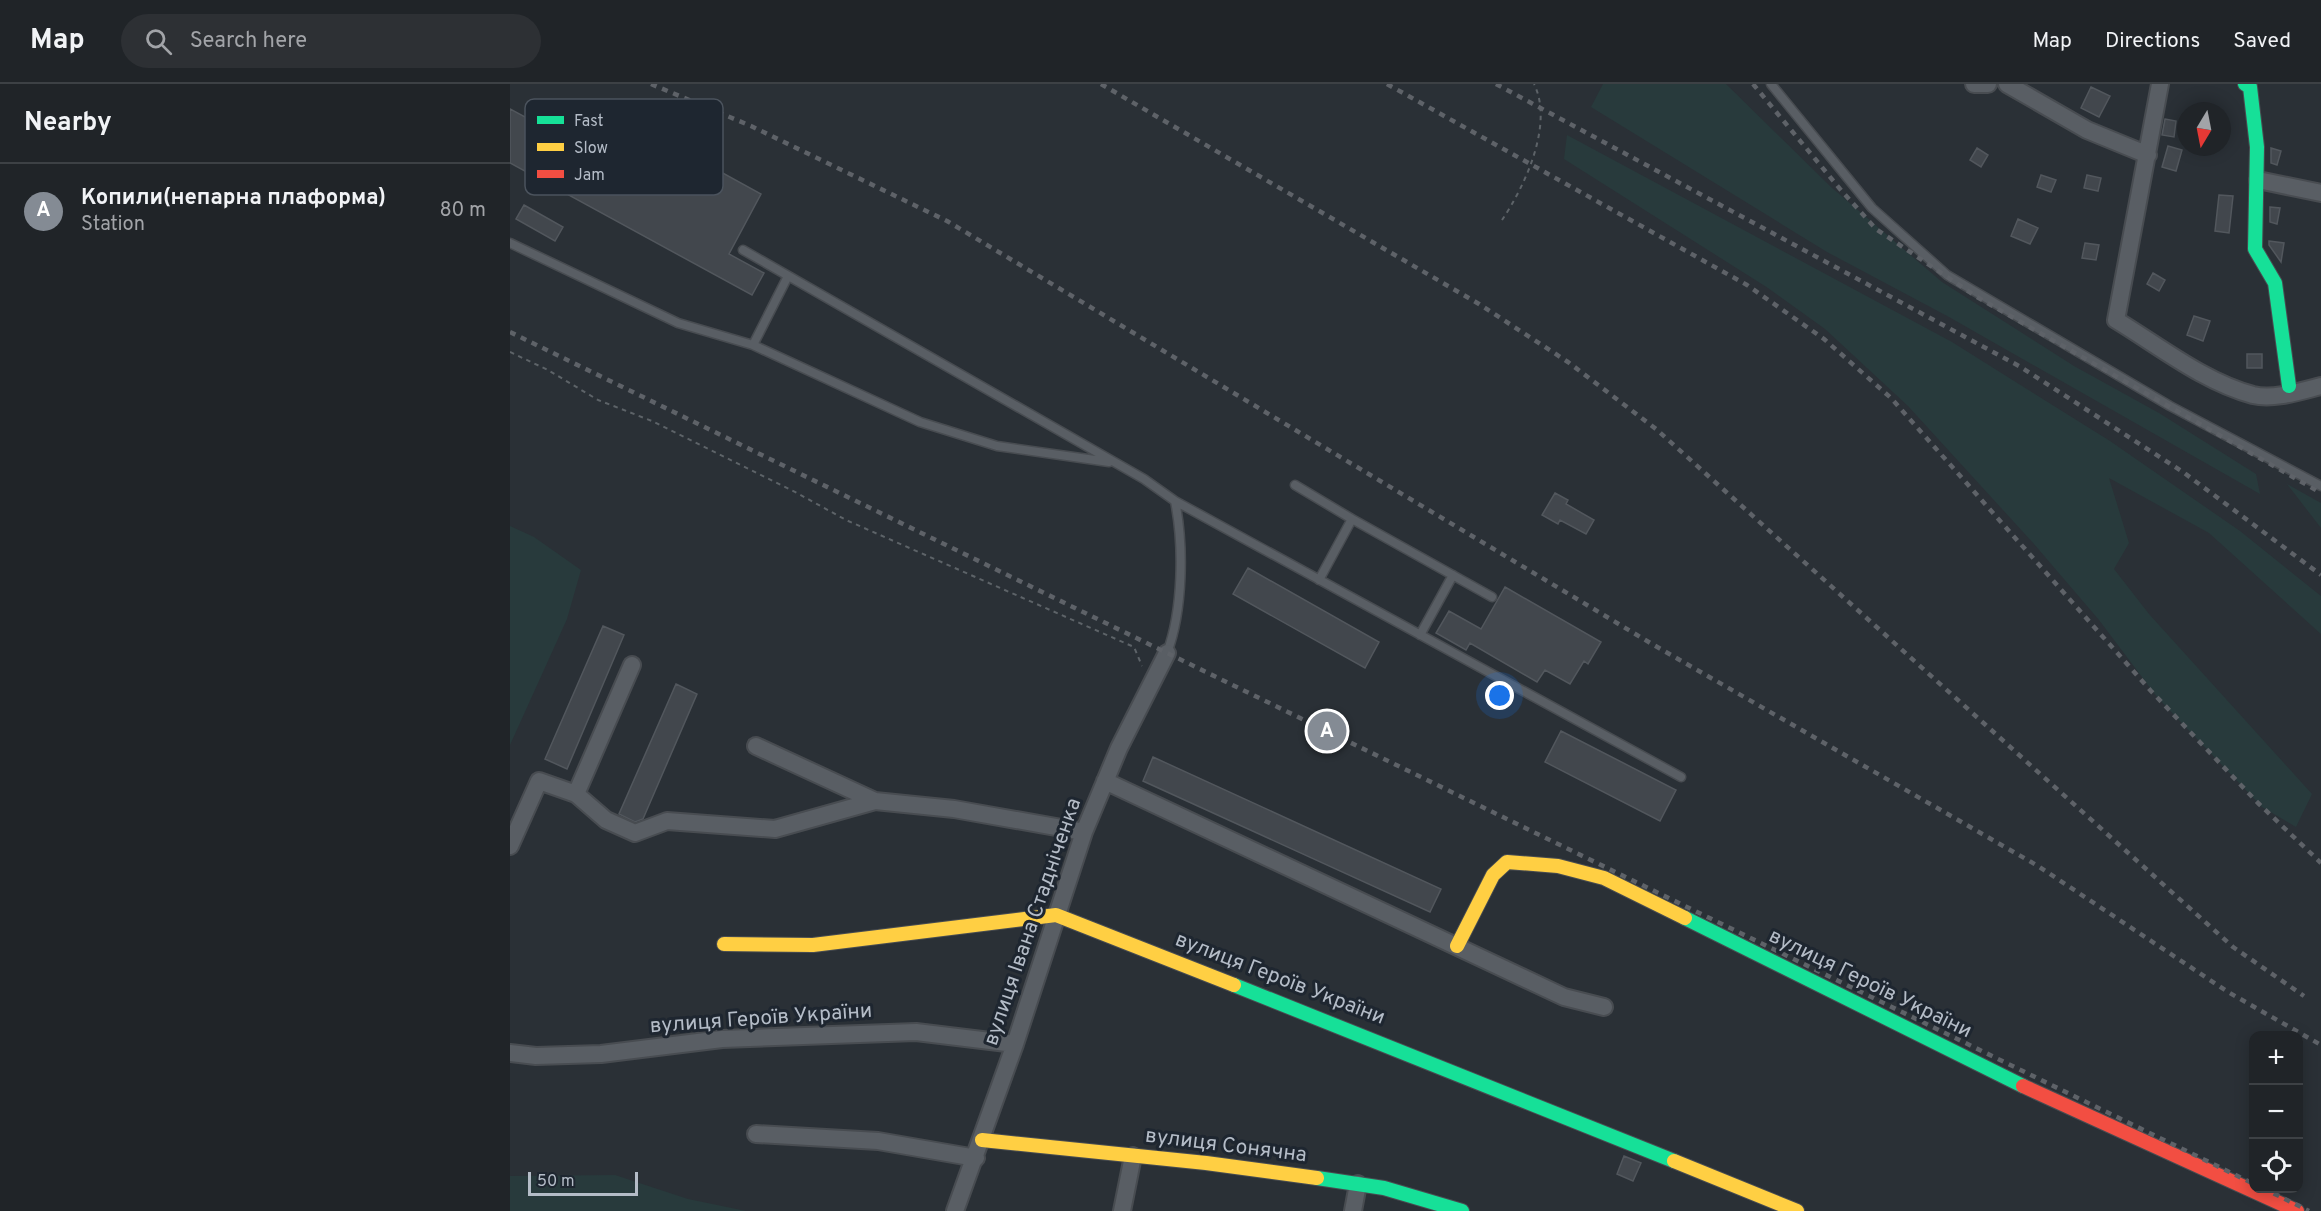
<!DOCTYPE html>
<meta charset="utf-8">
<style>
body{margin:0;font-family:Overpass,sans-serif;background:#2d3034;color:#f1f3f6}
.controls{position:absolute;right:18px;bottom:18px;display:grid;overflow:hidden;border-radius:12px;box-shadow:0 3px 15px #0003}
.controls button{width:54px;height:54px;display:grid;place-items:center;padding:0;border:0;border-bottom:2px solid #3d4145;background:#202428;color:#f1f3f6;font:30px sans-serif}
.compass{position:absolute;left:1667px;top:18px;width:54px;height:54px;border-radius:50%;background:#202428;box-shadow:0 3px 15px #0003;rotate:190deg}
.scale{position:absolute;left:18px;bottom:15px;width:110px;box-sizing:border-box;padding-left:6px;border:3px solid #b4bcc7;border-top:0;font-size:16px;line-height:21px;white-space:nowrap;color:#b4bcc7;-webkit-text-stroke:4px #1e2630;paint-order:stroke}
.you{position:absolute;left:990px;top:612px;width:21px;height:21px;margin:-15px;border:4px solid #fff;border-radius:50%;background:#1a73e8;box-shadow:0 0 0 9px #1a73e833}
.badge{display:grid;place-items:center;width:39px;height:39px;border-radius:50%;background:#848b94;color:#fff;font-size:20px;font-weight:700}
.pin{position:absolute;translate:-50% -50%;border:3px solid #fff;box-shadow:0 2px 6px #0006}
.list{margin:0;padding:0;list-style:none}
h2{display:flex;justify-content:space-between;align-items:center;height:78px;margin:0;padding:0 24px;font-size:26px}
h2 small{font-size:20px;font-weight:400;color:#a2a4a8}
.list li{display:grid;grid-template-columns:39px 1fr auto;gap:18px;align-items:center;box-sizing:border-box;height:96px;padding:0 24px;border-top:2px solid #3d4145}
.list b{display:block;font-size:22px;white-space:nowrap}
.list p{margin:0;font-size:20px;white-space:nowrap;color:#a2a4a8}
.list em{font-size:20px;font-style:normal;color:#a2a4a8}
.icon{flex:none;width:33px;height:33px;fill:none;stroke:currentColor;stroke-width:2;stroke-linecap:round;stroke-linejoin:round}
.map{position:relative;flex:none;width:1811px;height:1127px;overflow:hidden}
header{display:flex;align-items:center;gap:36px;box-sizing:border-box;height:84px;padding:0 30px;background:#202428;border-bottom:2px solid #3d4145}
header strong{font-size:28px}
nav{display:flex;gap:33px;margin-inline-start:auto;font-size:21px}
.search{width:420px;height:54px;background:#2d3034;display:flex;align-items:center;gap:15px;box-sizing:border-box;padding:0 21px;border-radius:33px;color:#a2a4a8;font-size:22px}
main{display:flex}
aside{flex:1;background:#202428}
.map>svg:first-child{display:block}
.green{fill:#283a3c}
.building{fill:#42474d;stroke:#52575d;stroke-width:1.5}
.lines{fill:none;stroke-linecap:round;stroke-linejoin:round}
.lane-casing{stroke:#484c51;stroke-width:11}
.street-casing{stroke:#484c51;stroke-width:20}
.fast-casing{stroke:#484c51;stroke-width:16}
.slow-casing{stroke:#484c51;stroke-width:16}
.jam-casing{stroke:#484c51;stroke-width:16}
.path{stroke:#5d6368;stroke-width:2;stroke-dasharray:4.5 4.5;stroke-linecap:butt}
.lane{stroke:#595e64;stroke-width:8}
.street{stroke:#595e64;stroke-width:16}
.fast{stroke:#16e098;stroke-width:14}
.slow{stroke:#ffcf43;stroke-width:14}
.jam{stroke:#f24e42;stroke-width:14}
.rail{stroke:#5e6268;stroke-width:4.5;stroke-dasharray:6 6;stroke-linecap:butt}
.labels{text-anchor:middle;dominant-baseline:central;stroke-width:6;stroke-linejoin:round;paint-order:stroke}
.street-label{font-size:21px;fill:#b4bcc7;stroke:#1e2630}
.key{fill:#1e2630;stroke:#4b535d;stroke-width:1.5}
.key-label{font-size:16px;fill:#b4bcc7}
</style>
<header>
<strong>Map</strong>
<div class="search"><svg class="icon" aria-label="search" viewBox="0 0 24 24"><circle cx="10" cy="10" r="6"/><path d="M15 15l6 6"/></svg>Search here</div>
<nav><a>Map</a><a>Directions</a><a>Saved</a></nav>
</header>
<main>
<aside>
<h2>Nearby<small></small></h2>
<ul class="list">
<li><span class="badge">A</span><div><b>Копили(непарна плаформа)</b><p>Station</p></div><em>80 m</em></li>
</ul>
</aside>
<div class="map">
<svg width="1811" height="1127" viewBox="0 0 1811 1127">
<rect width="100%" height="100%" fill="#2a3036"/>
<path class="green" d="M 1093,0 L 1216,0 L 1321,103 L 1432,198 L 1564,282 L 1649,329 L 1746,390 L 1750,410 L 1439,233 L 1317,168 L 1081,23 Z
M 1057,51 L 1442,258 L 1600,357 L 1730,447 L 1811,512 L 1811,550 L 1699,449 L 1599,394 L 1619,459 L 1604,485 L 1639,530 L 1802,710 L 1786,743 L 1752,723 L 1647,613 L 1589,536 L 1524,460 L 1398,322 L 1315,245 L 1258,204 L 1054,75 Z
M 1777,400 L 1811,419 L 1811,444 Z
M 0,442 L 24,453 L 71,486 L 57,535 L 0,661 Z
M 105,1091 L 178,1115 L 236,1127 L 0,1127 L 0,1092 Z"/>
<path class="building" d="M 1581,3 L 1600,12 L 1589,33 L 1571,24 Z
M 0,25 L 80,68 L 102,28 L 251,110 L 219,170 L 254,189 L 242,211 L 0,79 Z
M 1655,35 L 1666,37 L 1664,53 L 1652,51 Z
M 1658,62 L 1672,66 L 1666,87 L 1652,83 Z
M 1467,64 L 1478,71 L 1471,83 L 1460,76 Z
M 1761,64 L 1771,67 L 1767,81 L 1761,79 Z
M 1531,91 L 1546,96 L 1541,108 L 1527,103 Z
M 1577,91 L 1591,94 L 1588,107 L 1574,104 Z
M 1709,111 L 1723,112 L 1719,149 L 1705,147 Z
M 14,121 L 53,143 L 45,157 L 6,135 Z
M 1760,123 L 1770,124 L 1767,140 L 1760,138 Z
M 1508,135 L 1528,144 L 1520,160 L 1501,152 Z
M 1759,157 L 1774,159 L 1771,178 L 1759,161 Z
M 1575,159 L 1589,161 L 1586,176 L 1572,174 Z
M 1643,189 L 1655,196 L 1649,207 L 1637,200 Z
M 1684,232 L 1700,237 L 1693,257 L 1677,251 Z
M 1737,270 L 1752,270 L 1752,284 L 1737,284 Z
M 1045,409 L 1058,416 L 1056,420 L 1084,436 L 1076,450 L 1050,436 L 1048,440 L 1032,431 Z
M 738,484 L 869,558 L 855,584 L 723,510 Z
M 995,503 L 1091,558 L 1078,580 L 1074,577 L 1060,600 L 1035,586 L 1027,598 L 960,559 L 956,566 L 926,549 L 939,527 L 971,545 Z
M 93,542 L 114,551 L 57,685 L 35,675 Z
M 166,600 L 187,610 L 133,735 L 125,738 L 109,730 Z
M 1051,647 L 1166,706 L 1150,737 L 1035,678 Z
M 643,673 L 931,805 L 920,828 L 633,697 Z
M 1114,1072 L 1131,1079 L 1123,1097 L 1107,1090 Z"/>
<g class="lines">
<g class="lane-casing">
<path id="lane" d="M 1261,0 L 1362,124 L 1437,191 L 1660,322 L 1811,402
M 0,159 L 168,239 L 243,261 L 278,192
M 233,166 L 634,395 L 665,417 C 674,462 673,526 657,569
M 243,261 L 410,338 L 487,362 L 599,378
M 785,401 L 842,435 L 809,496
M 665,417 L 1171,693
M 842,435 L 982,513
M 910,551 L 943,491"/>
</g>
<g class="street-casing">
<path id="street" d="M 1464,0 L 1478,0
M 1497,0 L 1577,46 L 1638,71
M 1650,0 L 1606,236 C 1649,262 1694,298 1743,311 C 1764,316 1791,307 1811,302
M 1748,96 L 1811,109
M 246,662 L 365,717 L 444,725 L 574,748
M 595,697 L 1054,913 L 1094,923
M 66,710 L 96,736 L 125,749 L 157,737 L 265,745 L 365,717
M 0,762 L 29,697 L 66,710 L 122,581
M 0,969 L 26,972 L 91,970 L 212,955 L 406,948 L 505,960
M 246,1050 L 368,1057 L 466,1074
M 445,1127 L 505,960 L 574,748 L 609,664 L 657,569
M 612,1127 L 623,1072
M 843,1127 L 848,1100"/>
</g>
<g class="fast-casing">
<path id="fast" d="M 1735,0 L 1740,3 L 1747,63 L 1745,165 L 1765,199 L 1779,302
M 1175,834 L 1513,1002
M 724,901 L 1164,1077
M 807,1094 L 874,1104 L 952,1127"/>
</g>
<g class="slow-casing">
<path id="slow" d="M 214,860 L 303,861 L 546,831 L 724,901
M 947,862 L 983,791 L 997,778 L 1048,782 L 1094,794 L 1175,834
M 472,1056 L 696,1079 L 807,1094
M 1164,1077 L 1287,1127"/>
</g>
<g class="jam-casing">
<path id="jam" d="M 1513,1002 L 1787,1127"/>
</g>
<path class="path" d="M 992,136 C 1015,102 1044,40 1024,0
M 0,268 L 38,286 L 88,316 L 142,337 L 287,409 L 336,436 L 624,563 L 632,582"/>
<use href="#lane" class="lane"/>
<use href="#street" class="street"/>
<use href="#fast" class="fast"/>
<use href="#slow" class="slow"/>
<use href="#jam" class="jam"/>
<path class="rail" d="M 141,0 L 241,42 L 437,137 L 1142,560 L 1528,782 L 1718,908 L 1811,961
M 591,0 L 969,220 L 1058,278 L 1146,345 L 1723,863 L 1794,912
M 877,0 L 1237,201 L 1314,255 L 1381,314 L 1641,607 L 1748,719 L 1811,779
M 986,0 L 1509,282 L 1673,388 L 1811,491
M 1243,0 L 1330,105 L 1366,145 L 1467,213 L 1811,409
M 0,248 L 1744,1100
M 1753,1104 L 1799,1127"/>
</g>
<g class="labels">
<g class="street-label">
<text transform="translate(523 838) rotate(-71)">вулиця Івана Стадніченка</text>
<text transform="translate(770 895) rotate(21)">вулиця Героїв України</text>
<text transform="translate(1360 900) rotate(26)">вулиця Героїв України</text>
<text transform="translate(251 935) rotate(-4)">вулиця Героїв України</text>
<text transform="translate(716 1062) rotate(7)">вулиця Сонячна</text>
</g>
</g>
<rect x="15" y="15" width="198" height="96" rx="9" class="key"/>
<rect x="27" y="32" width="27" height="8" fill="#16e098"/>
<rect x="27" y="59" width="27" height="8" fill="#ffcf43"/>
<rect x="27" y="86" width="27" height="8" fill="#f24e42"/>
<g class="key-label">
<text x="64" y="42">Fast</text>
<text x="64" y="69">Slow</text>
<text x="64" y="96">Jam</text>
</g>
</svg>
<div class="controls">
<button>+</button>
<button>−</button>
<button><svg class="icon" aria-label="locate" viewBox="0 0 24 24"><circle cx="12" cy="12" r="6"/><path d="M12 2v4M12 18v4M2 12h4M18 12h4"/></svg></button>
</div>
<svg class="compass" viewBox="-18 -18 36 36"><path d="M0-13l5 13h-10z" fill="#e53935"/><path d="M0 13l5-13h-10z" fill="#a2a4a8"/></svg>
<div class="scale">50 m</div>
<div class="you"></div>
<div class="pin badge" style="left:817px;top:647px">A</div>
</div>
</main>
